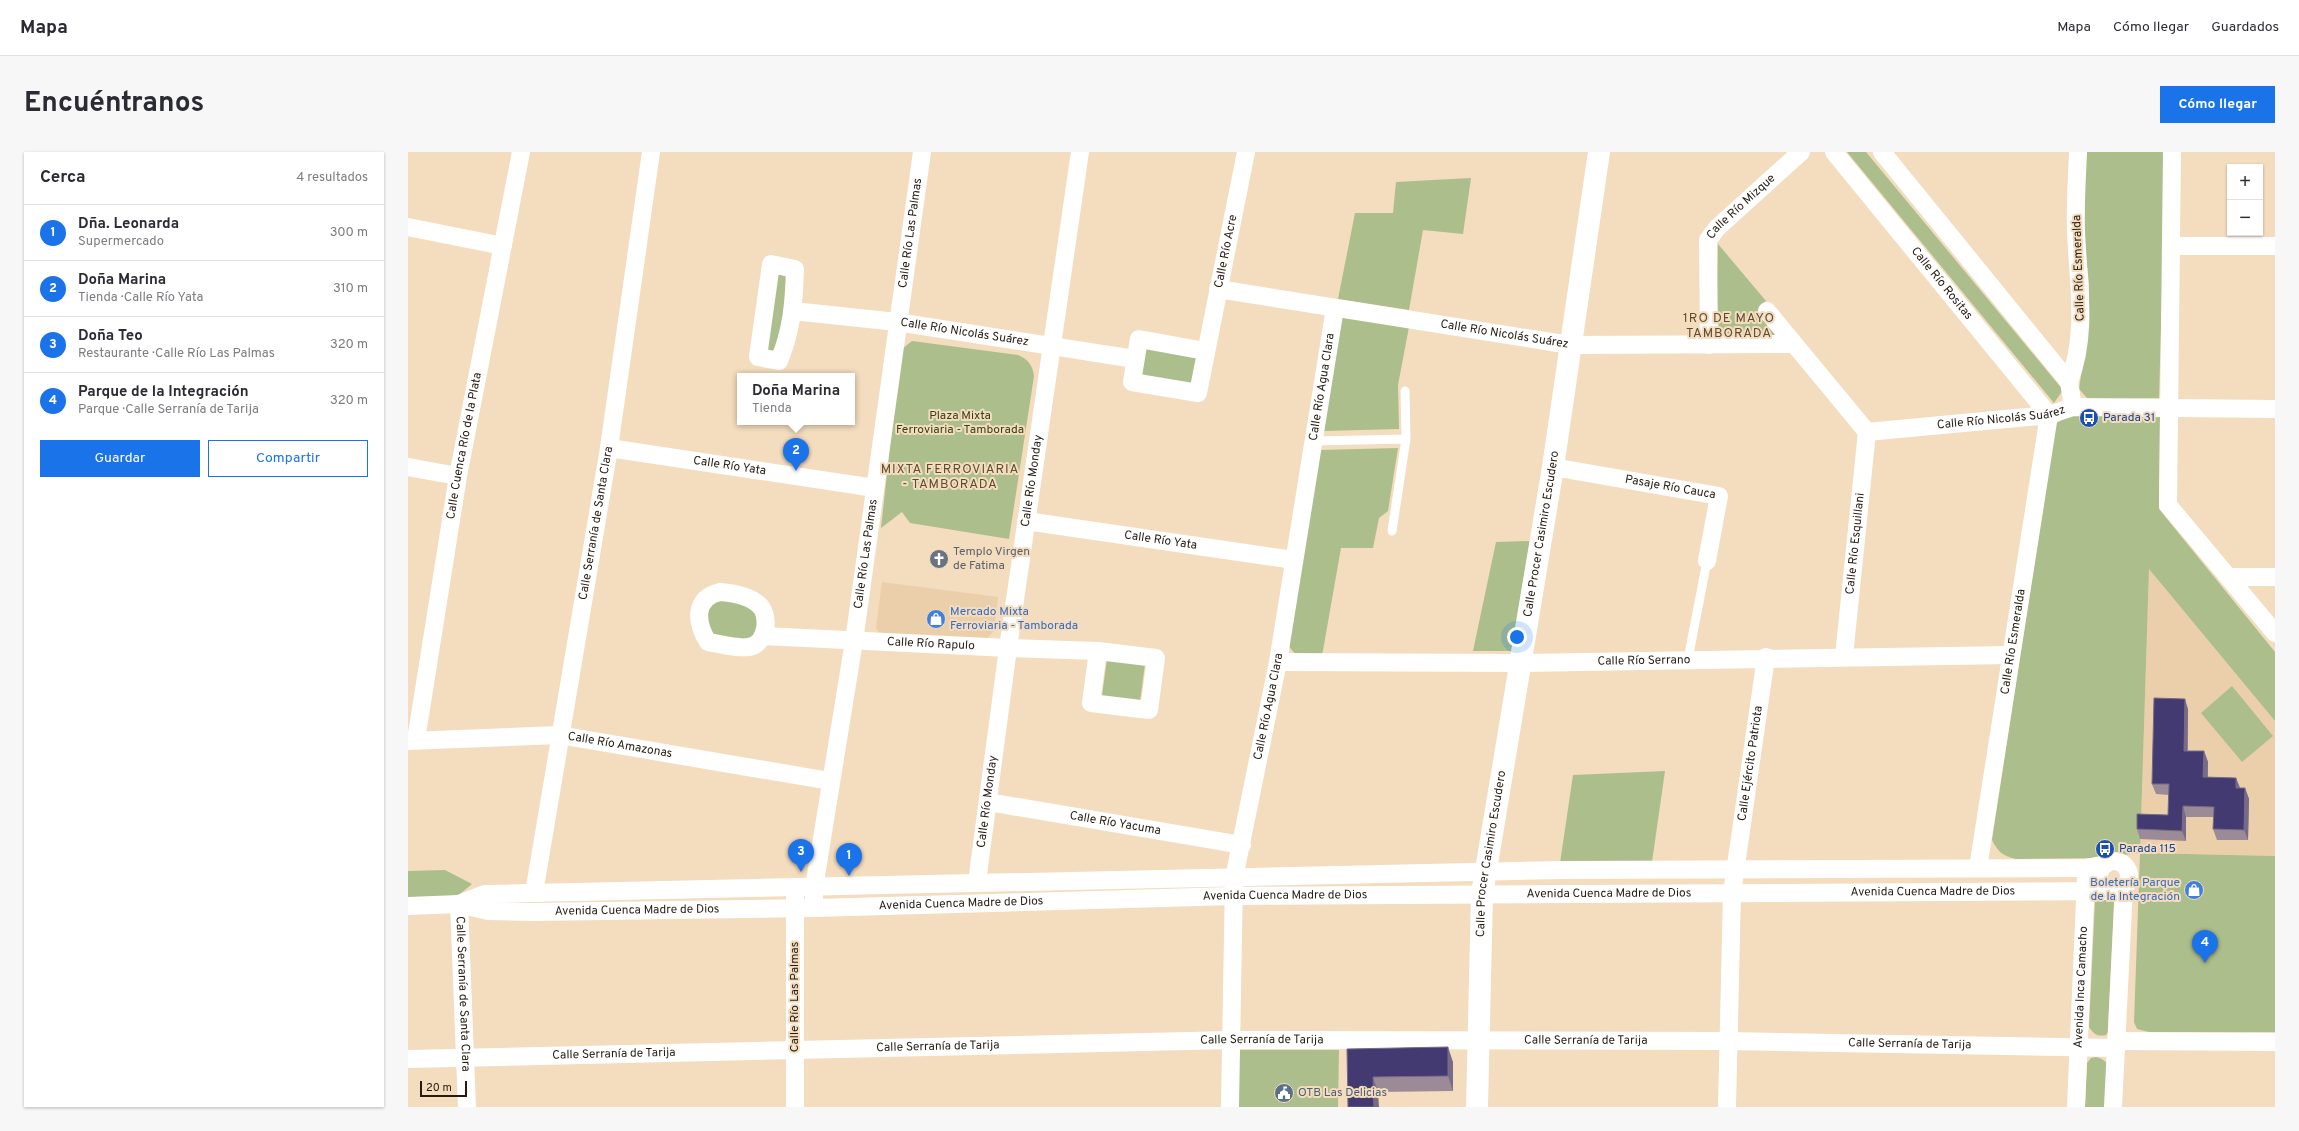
<!DOCTYPE html>
<html lang="es">
<meta charset="utf-8">
<style>
body{margin:0;font-family:Overpass,sans-serif;background:#f7f7f7;color:#2b2b33}
.controls{position:absolute;right:12px;top:12px;display:grid;overflow:hidden;border-radius:0px;box-shadow:0 1px 3px #0004}
.controls button{width:36px;height:36px;display:grid;place-items:center;padding:0;border:0;border-bottom:1px solid #e1e1e2;background:#fff;color:#2b2b33;font:20px sans-serif}
.scale{position:absolute;left:12px;bottom:10px;width:47px;box-sizing:border-box;padding-left:4px;border:2px solid #241c11;border-top:0;font-size:11px;line-height:14px;white-space:nowrap;color:#241c11;-webkit-text-stroke:3px #f4dcbe;paint-order:stroke}
.you{position:absolute;left:1109px;top:485px;width:14px;height:14px;margin:-10px;border:3px solid #fff;border-radius:50%;background:#1a73e8;box-shadow:0 0 0 6px #1a73e833}
.badge{display:grid;place-items:center;width:26px;height:26px;border-radius:50%;background:#1a73e8;color:#fff;font-size:13px;font-weight:700}
.pin{position:absolute;translate:-50% -33px;filter:drop-shadow(0 1px 2px #0008)}
.pin::after{content:'';position:absolute;top:21px;width:14px;height:12px;background:inherit;clip-path:polygon(0 0,100% 0,50% 100%)}
.popup{position:absolute;left:329px;top:221px;width:118px;height:52px;box-sizing:border-box;display:grid;place-content:center;border-radius:0px;background:#fff;filter:drop-shadow(0 1px 3px #0005);font-size:13px;white-space:nowrap;color:#7c7c81}
.popup b{font-size:15px;color:#2b2b33}
.popup::after{content:'';position:absolute;left:50%;top:100%;margin-left:-8px;border:8px solid transparent;border-top-color:#fff}
.list{margin:0;padding:0;list-style:none}
h2{display:flex;justify-content:space-between;align-items:center;height:52px;margin:0;padding:0 16px;font-size:17px}
h2 small{font-size:13px;font-weight:400;color:#7c7c81}
.list li{display:grid;grid-template-columns:26px 1fr auto;gap:12px;align-items:center;box-sizing:border-box;height:56px;padding:0 16px;border-top:1px solid #e1e1e2}
.list b{display:block;font-size:15px;white-space:nowrap}
.list p{margin:0;font-size:13px;white-space:nowrap;color:#7c7c81}
.list em{font-size:13px;font-style:normal;color:#7c7c81}
.actions{display:flex;gap:8px;padding:12px 16px}
.actions a{flex:1;padding:9px 0;border:1px solid #1a73e8;border-radius:0px;text-align:center;font-size:14px;color:#1a73e8}
.actions .main{background:#1a73e8;color:#fff}
.map{position:relative;flex:none;width:1867px;height:955px;overflow:hidden;border-radius:0px}
header{display:flex;align-items:center;gap:24px;box-sizing:border-box;height:56px;padding:0 20px;background:#fff;border-bottom:1px solid #e1e1e2}
header strong{font-size:19px}
nav{display:flex;gap:22px;margin-inline-start:auto;font-size:14px}
.intro{display:flex;align-items:center;justify-content:space-between;box-sizing:border-box;height:96px;padding:0 24px}
h1{margin:0;font-size:28px}
.button{padding:10px 18px;border-radius:0px;background:#1a73e8;color:#fff;font-size:14px;font-weight:700}
main{display:flex;gap:24px;padding:0 24px}
aside{flex:1;background:#fff;border-radius:0px;box-shadow:0 1px 3px #0004}
.map>svg:first-child{display:block}
.built{fill:#ebcfab}
.green{fill:#acbe8c}
.lines{fill:none;stroke-linecap:round;stroke-linejoin:round}
.service{stroke:#fff;stroke-width:9}
.minor{stroke:#fff;stroke-width:18}
.secondary{stroke:#fff;stroke-width:22}
.wall{fill:#9b8b97}
.shaded-wall{fill:#776b87}
.building{fill:#423a70;stroke:#776b87}
.labels{text-anchor:middle;dominant-baseline:central;stroke-width:4;stroke-linejoin:round;paint-order:stroke}
.street-label{font-size:12px;fill:#241c11;stroke:#f4dcbe}
.park-label{font-size:12px;fill:#344213;stroke:#f4dcbe}
.transit-label{font-size:12px;fill:#164399;stroke:#f4dcbe;text-anchor:start}
.worship-label{font-size:12px;fill:#5b616d;stroke:#f4dcbe;text-anchor:start}
.shop-label{font-size:12px;fill:#366cbe;stroke:#f4dcbe;text-anchor:start}
.service-label{font-size:12px;fill:#4e5e75;stroke:#f4dcbe;text-anchor:start}
.neighbourhood-label{font-size:13px;letter-spacing:1px;fill:#5f4b32;stroke:#f4dcbe}
</style>
<header>
<strong>Mapa</strong>
<nav><a>Mapa</a><a>Cómo llegar</a><a>Guardados</a></nav>
</header>
<div class="intro"><h1>Encuéntranos</h1><a class="button">Cómo llegar</a></div>
<main>
<aside>
<h2>Cerca<small>4 resultados</small></h2>
<ul class="list">
<li><span class="badge">1</span><div><b>Dña. Leonarda</b><p>Supermercado</p></div><em>300 m</em></li>
<li><span class="badge">2</span><div><b>Doña Marina</b><p>Tienda · Calle Río Yata</p></div><em>310 m</em></li>
<li><span class="badge">3</span><div><b>Doña Teo</b><p>Restaurante · Calle Río Las Palmas</p></div><em>320 m</em></li>
<li><span class="badge">4</span><div><b>Parque de la Integración</b><p>Parque · Calle Serranía de Tarija</p></div><em>320 m</em></li>
</ul>
<div class="actions"><a class="main">Guardar</a><a>Compartir</a></div>
</aside>
<div class="map">
<svg width="1867" height="955" viewBox="0 0 1867 955">
<rect width="100%" height="100%" fill="#f4dcbe"/>
<path class="built" d="M 1741,417 L 1867,569 L 1867,704 L 1732,701 Z
M 474,430 L 590,445 L 586,479 L 574,492 L 474,486 L 468,476 Z"/>
<path class="green" d="M 1439,0 L 1458,0 L 1655,238 L 1646,251 Z
M 1678,0 L 1758,0 L 1751,246 L 1680,247 L 1671,237 L 1681,170 L 1681,131 L 1675,79 Z
M 1063,26 L 1055,82 L 1015,78 L 1001,158 L 930,147 L 947,61 L 985,61 L 988,30 Z
M 1310,92 L 1358,149 L 1353,153 L 1374,185 L 1314,184 C 1306,171 1310,110 1310,92 Z
M 368,119 L 382,122 L 380,159 L 367,202 L 356,200 Z
M 930,163 L 1001,175 L 990,233 L 991,277 L 916,279 Z
M 504,189 L 610,203 C 620,207 625,214 626,224 L 601,387 L 502,371 L 494,360 L 473,376 L 492,203 L 494,197 Z
M 737,193 L 789,203 L 783,235 L 731,225 Z
M 1664,263 L 1752,265 L 1751,357 L 1867,500 L 1867,569 L 1741,417 L 1732,701 L 1867,704 L 1867,880 L 1741,880 L 1729,877 L 1726,870 L 1732,701 L 1690,706 L 1608,707 C 1595,704 1590,700 1584,688 L 1648,271 Z
M 990,296 L 980,359 L 971,366 L 965,396 L 933,396 L 914,504 L 887,502 L 880,493 L 912,298 Z
M 1122,389 L 1103,499 L 1065,499 L 1088,390 Z
M 312,445 L 347,456 L 350,481 L 341,489 L 303,485 L 297,474 L 299,452 Z
M 699,507 L 737,512 L 732,549 L 694,544 Z
M 1824,534 L 1865,584 L 1834,610 L 1793,561 Z
M 1257,619 L 1244,710 L 1152,711 L 1165,623 Z
M 37,718 L 64,732 L 47,746 L 0,747 L 0,719 Z
M 1690,745 L 1703,745 L 1706,749 L 1700,880 L 1698,883 C 1689,885 1686,882 1681,875 L 1687,749 Z
M 830,898 L 931,898 L 930,955 L 830,955 Z
M 1688,905 L 1694,907 L 1700,912 L 1697,955 L 1677,955 L 1679,911 L 1683,906 Z"/>
<g class="lines">
<path class="service" d="M 906,289 L 998,287
M 984,379 L 998,287 L 997,239
M 1280,507 L 1299,409"/>
<g class="minor">
<path id="s1" d="M 1426,0 L 1641,263"/>
<path d="M 1474,0 L 1661,230 L 1665,255"/>
<path d="M 1764,0 L 1760,353 L 1867,481"/>
<path d="M 0,75 L 95,94"/>
<path d="M 1764,94 L 1867,94"/>
<path d="M 363,112 L 387,117 C 386,150 384,178 371,209 L 350,205 Z"/>
<path id="s2" d="M 810,137 L 1162,193 L 1385,192"/>
<path id="s3" d="M 385,159 L 489,170 L 727,207"/>
<path d="M 1359,159 L 1459,280"/>
<path id="s4" d="M 1301,193 L 1300,88 L 1309,76 L 1393,0"/>
<path id="s5" d="M 797,199 L 731,187 L 724,230 L 790,241 L 838,0"/>
<path d="M 1661,230 C 1680,181 1670,131 1668,79 C 1667,53 1669,26 1670,0"/>
<path id="s6" d="M 1459,280 L 1641,263 L 1665,255 L 1867,257"/>
<path id="s7" d="M 201,296 L 467,336"/>
<path d="M 0,315 L 50,324"/>
<path id="s8" d="M 1145,315 L 1311,344 L 1299,409"/>
<path id="s9" d="M 618,369 L 886,408"/>
<path d="M 1822,425 L 1867,425"/>
<path d="M 312,440 C 324,441 340,443 350,452 C 363,462 359,492 341,495 C 328,497 313,492 300,490 C 288,471 285,446 312,440 Z"/>
<path id="s10" d="M 356,484 L 600,496 L 690,499"/>
<path d="M 690,499 L 748,506 L 741,558 L 683,551 Z"/>
<path id="s11" d="M 1436,504 L 1459,280"/>
<path id="s12" d="M 870,510 L 1113,511 L 1602,503"/>
<path id="s13" d="M 8,588 L 50,324 L 113,0"/>
<path id="s14" d="M 0,589 L 151,583 L 422,629"/>
<path id="s15" d="M 580,650 L 834,693"/>
<circle cx="1706" cy="724" r="15"/>
<path id="s16" d="M 1570,716 L 1641,263"/>
<path id="s17" d="M 569,730 L 600,496 L 672,0"/>
<path id="s18" d="M 126,741 L 201,296 L 243,0"/>
<path d="M 387,744 L 387,955"/>
<path id="s19" d="M 406,747 L 406,736 L 446,489 L 514,0"/>
<path d="M 51,752 L 77,742 L 1154,718 L 1678,716 L 1698,712"/>
<path id="s20" d="M 51,752 L 59,955"/>
<path id="s21" d="M 0,754 L 51,752 L 80,759 L 124,760 L 407,756 L 824,744 L 1703,739"/>
<path d="M 1709,889 L 1867,890"/>
<path id="s22" d="M 0,907 L 823,888 L 1320,889 L 1708,896"/>
<path id="s23" d="M 822,955 L 826,726 L 870,510 L 927,156"/>
<path id="s24" d="M 1319,955 L 1324,741 L 1358,505"/>
<path id="s25" d="M 1668,955 L 1678,727"/>
<path d="M 1705,955 L 1716,736"/>
</g>
<path class="secondary" id="s26" d="M 1069,955 L 1074,742 L 1145,315 L 1191,0"/>
</g>
<path class="wall" d="M 1780,557 L 1780,599 L 1796,599 L 1800,610 L 1800,625 L 1828,626 L 1832,636 L 1837,636 L 1841,647 L 1840,688 L 1809,688 L 1805,677 L 1806,665 L 1778,665 L 1778,689 L 1732,687 L 1729,677 L 1760,663 L 1761,643 L 1748,642 L 1744,632 Z
M 939,897 L 1045,910 L 1045,939 L 970,940 Z"/>
<path class="shaded-wall" d="M 1777,547 L 1780,557 L 1779,609 L 1776,599 Z
M 1796,599 L 1800,610 L 1799,636 L 1795,625 Z
M 1828,626 L 1832,636 L 1828,636 Z
M 1837,636 L 1841,647 L 1840,688 L 1836,678 Z
M 1775,654 L 1778,665 L 1778,689 L 1774,679 Z
M 1040,895 L 1045,910 L 1045,939 L 1040,924 Z
M 965,925 L 970,940 L 971,955 L 966,955 Z"/>
<path class="building" d="M 1746,546 L 1777,547 L 1776,599 L 1796,599 L 1795,625 L 1828,626 L 1828,636 L 1837,636 L 1836,678 L 1805,677 L 1806,655 L 1775,654 L 1774,679 L 1729,677 L 1729,662 L 1760,663 L 1761,632 L 1744,632 Z
M 1040,895 L 1040,924 L 965,925 L 966,955 L 940,955 L 939,897 Z"/>
<defs>
<g id="bus-disc" transform="scale(1)"><circle r="9.5" fill="#1a4fb4" stroke="#f4dcbe"/><path d="M-5-6H5V4H4V6H2V4H-2V6H-4V4H-5ZM-3.5-4V0h7V-4ZM-3.5 1.2v1.5H-2V1.2ZM2 1.2v1.5H3.5V1.2Z" fill="#fff"/></g>
<g id="church-disc" transform="scale(1)"><circle r="9.5" fill="#6b7280" stroke="#f4dcbe"/><path d="M-1.2-6h2.4v3.5h3.3v2.4h-3.3V6h-2.4V-.1h-3.3v-2.4h3.3Z" fill="#fff"/></g>
<g id="shop-disc" transform="scale(1)"><circle r="9.5" fill="#3f7fe0" stroke="#f4dcbe"/><path d="M-5-2.5h2.3a2.7 3.5 0 0 1 5.4 0H5L5.5 6h-11ZM-1.5-2.5h3a1.5 2.3 0 0 0-3 0Z" fill="#fff"/></g>
<g id="civic-disc" transform="scale(1)"><circle r="9.5" fill="#5c6f8a" stroke="#f4dcbe"/><path d="M-.6-6.5H3V-4.5H.6V-3L4-1V1h2V6H-6V1h2V-1L-.6-3ZM-1.2 2.5V6h2.4V2.5Z" fill="#fff"/></g>
</defs>
<g fill-rule="evenodd">
<use href="#bus-disc" x="1681" y="266"/>
<use href="#church-disc" x="531" y="407"/>
<use href="#shop-disc" x="528" y="467"/>
<use href="#bus-disc" x="1697" y="697"/>
<use href="#shop-disc" x="1786" y="738"/>
<use href="#civic-disc" x="876" y="941"/>
</g>
<g class="labels">
<g class="street-label">
<text stroke="none"><textPath href="#s4" startOffset="152">Calle Río Mizque</textPath></text>
<text stroke="none"><textPath href="#s19" startOffset="673">Calle Río Las Palmas</textPath></text>
<text stroke="none"><textPath href="#s5" startOffset="322">Calle Río Acre</textPath></text>
<text transform="translate(1671 116) rotate(-92)">Calle Río Esmeralda</text>
<text stroke="none"><textPath href="#s1" startOffset="170">Calle Río Rositas</textPath></text>
<text stroke="none"><textPath href="#s3" startOffset="173">Calle Río Nicolás Suárez</textPath></text>
<text stroke="none"><textPath href="#s2" startOffset="290">Calle Río Nicolás Suárez</textPath></text>
<text stroke="none"><textPath href="#s23" startOffset="728">Calle Río Agua Clara</textPath></text>
<text stroke="none"><textPath href="#s6" startOffset="135">Calle Río Nicolás Suárez</textPath></text>
<text stroke="none"><textPath href="#s13" startOffset="298">Calle Cuenca Río de la Plata</textPath></text>
<text stroke="none"><textPath href="#s7" startOffset="122">Calle Río Yata</textPath></text>
<text stroke="none"><textPath href="#s17" startOffset="405">Calle Río Monday</textPath></text>
<text stroke="none"><textPath href="#s8" startOffset="119">Pasaje Río Cauca</textPath></text>
<text stroke="none"><textPath href="#s18" startOffset="375">Calle Serranía de Santa Clara</textPath></text>
<text stroke="none"><textPath href="#s26" startOffset="578">Calle Procer Casimiro Escudero</textPath></text>
<text stroke="none"><textPath href="#s9" startOffset="136">Calle Río Yata</textPath></text>
<text stroke="none"><textPath href="#s11" startOffset="113">Calle Río Esquillani</textPath></text>
<text stroke="none"><textPath href="#s19" startOffset="349">Calle Río Las Palmas</textPath></text>
<text stroke="none"><textPath href="#s16" startOffset="229">Calle Río Esmeralda</textPath></text>
<text stroke="none"><textPath href="#s10" startOffset="167">Calle Río Rapulo</textPath></text>
<text stroke="none"><textPath href="#s12" startOffset="366">Calle Río Serrano</textPath></text>
<text stroke="none"><textPath href="#s23" startOffset="404">Calle Río Agua Clara</textPath></text>
<text stroke="none"><textPath href="#s14" startOffset="213">Calle Río Amazonas</textPath></text>
<text stroke="none"><textPath href="#s24" startOffset="345">Calle Ejército Patriota</textPath></text>
<text stroke="none"><textPath href="#s17" startOffset="81">Calle Río Monday</textPath></text>
<text stroke="none"><textPath href="#s15" startOffset="129">Calle Río Yacuma</textPath></text>
<text stroke="none"><textPath href="#s26" startOffset="254">Calle Procer Casimiro Escudero</textPath></text>
<text stroke="none"><textPath href="#s21" startOffset="1526">Avenida Cuenca Madre de Dios</textPath></text>
<text stroke="none"><textPath href="#s21" startOffset="1202">Avenida Cuenca Madre de Dios</textPath></text>
<text stroke="none"><textPath href="#s21" startOffset="878">Avenida Cuenca Madre de Dios</textPath></text>
<text stroke="none"><textPath href="#s21" startOffset="554">Avenida Cuenca Madre de Dios</textPath></text>
<text stroke="none"><textPath href="#s21" startOffset="230">Avenida Cuenca Madre de Dios</textPath></text>
<text stroke="none"><textPath href="#s25" startOffset="120">Avenida Inca Camacho</textPath></text>
<text stroke="none"><textPath href="#s20" startOffset="90">Calle Serranía de Santa Clara</textPath></text>
<text transform="translate(387 845) rotate(-90)">Calle Río Las Palmas</text>
<text stroke="none"><textPath href="#s22" startOffset="854">Calle Serranía de Tarija</textPath></text>
<text stroke="none"><textPath href="#s22" startOffset="1178">Calle Serranía de Tarija</textPath></text>
<text stroke="none"><textPath href="#s22" startOffset="1502">Calle Serranía de Tarija</textPath></text>
<text stroke="none"><textPath href="#s22" startOffset="530">Calle Serranía de Tarija</textPath></text>
<text stroke="none"><textPath href="#s22" startOffset="206">Calle Serranía de Tarija</textPath></text>
</g>
<g class="park-label">
<text x="552" y="264">Plaza Mixta<tspan x="552" dy="14">Ferroviaria - Tamborada</tspan></text>
</g>
<g class="transit-label">
<text x="1695" y="266">Parada 31</text>
<text x="1711" y="697">Parada 115</text>
</g>
<g class="worship-label">
<text x="545" y="400">Templo Virgen<tspan x="545" dy="14">de Fatima</tspan></text>
</g>
<g class="shop-label">
<text x="542" y="460">Mercado Mixta<tspan x="542" dy="14">Ferroviaria - Tamborada</tspan></text>
<text x="1772" y="731" text-anchor="end">Boletería Parque<tspan x="1772" dy="14">de la Integración</tspan></text>
</g>
<g class="service-label">
<text x="890" y="941">OTB Las Delicias</text>
</g>
<g class="neighbourhood-label">
<text x="1321" y="167">1RO DE MAYO<tspan x="1321" dy="15">TAMBORADA</tspan></text>
<text x="542" y="318">MIXTA FERROVIARIA<tspan x="542" dy="15">- TAMBORADA</tspan></text>
</g>
</g>
</svg>
<div class="controls">
<button>+</button>
<button>−</button>
</div>
<div class="scale">20 m</div>
<div class="you"></div>
<div class="pin badge" style="left:441px;top:724px">1</div>
<div class="pin badge" style="left:388px;top:319px">2</div>
<div class="popup"><b>Doña Marina</b>Tienda</div>
<div class="pin badge" style="left:393px;top:720px">3</div>
<div class="pin badge" style="left:1797px;top:811px">4</div>
</div>
</main>
